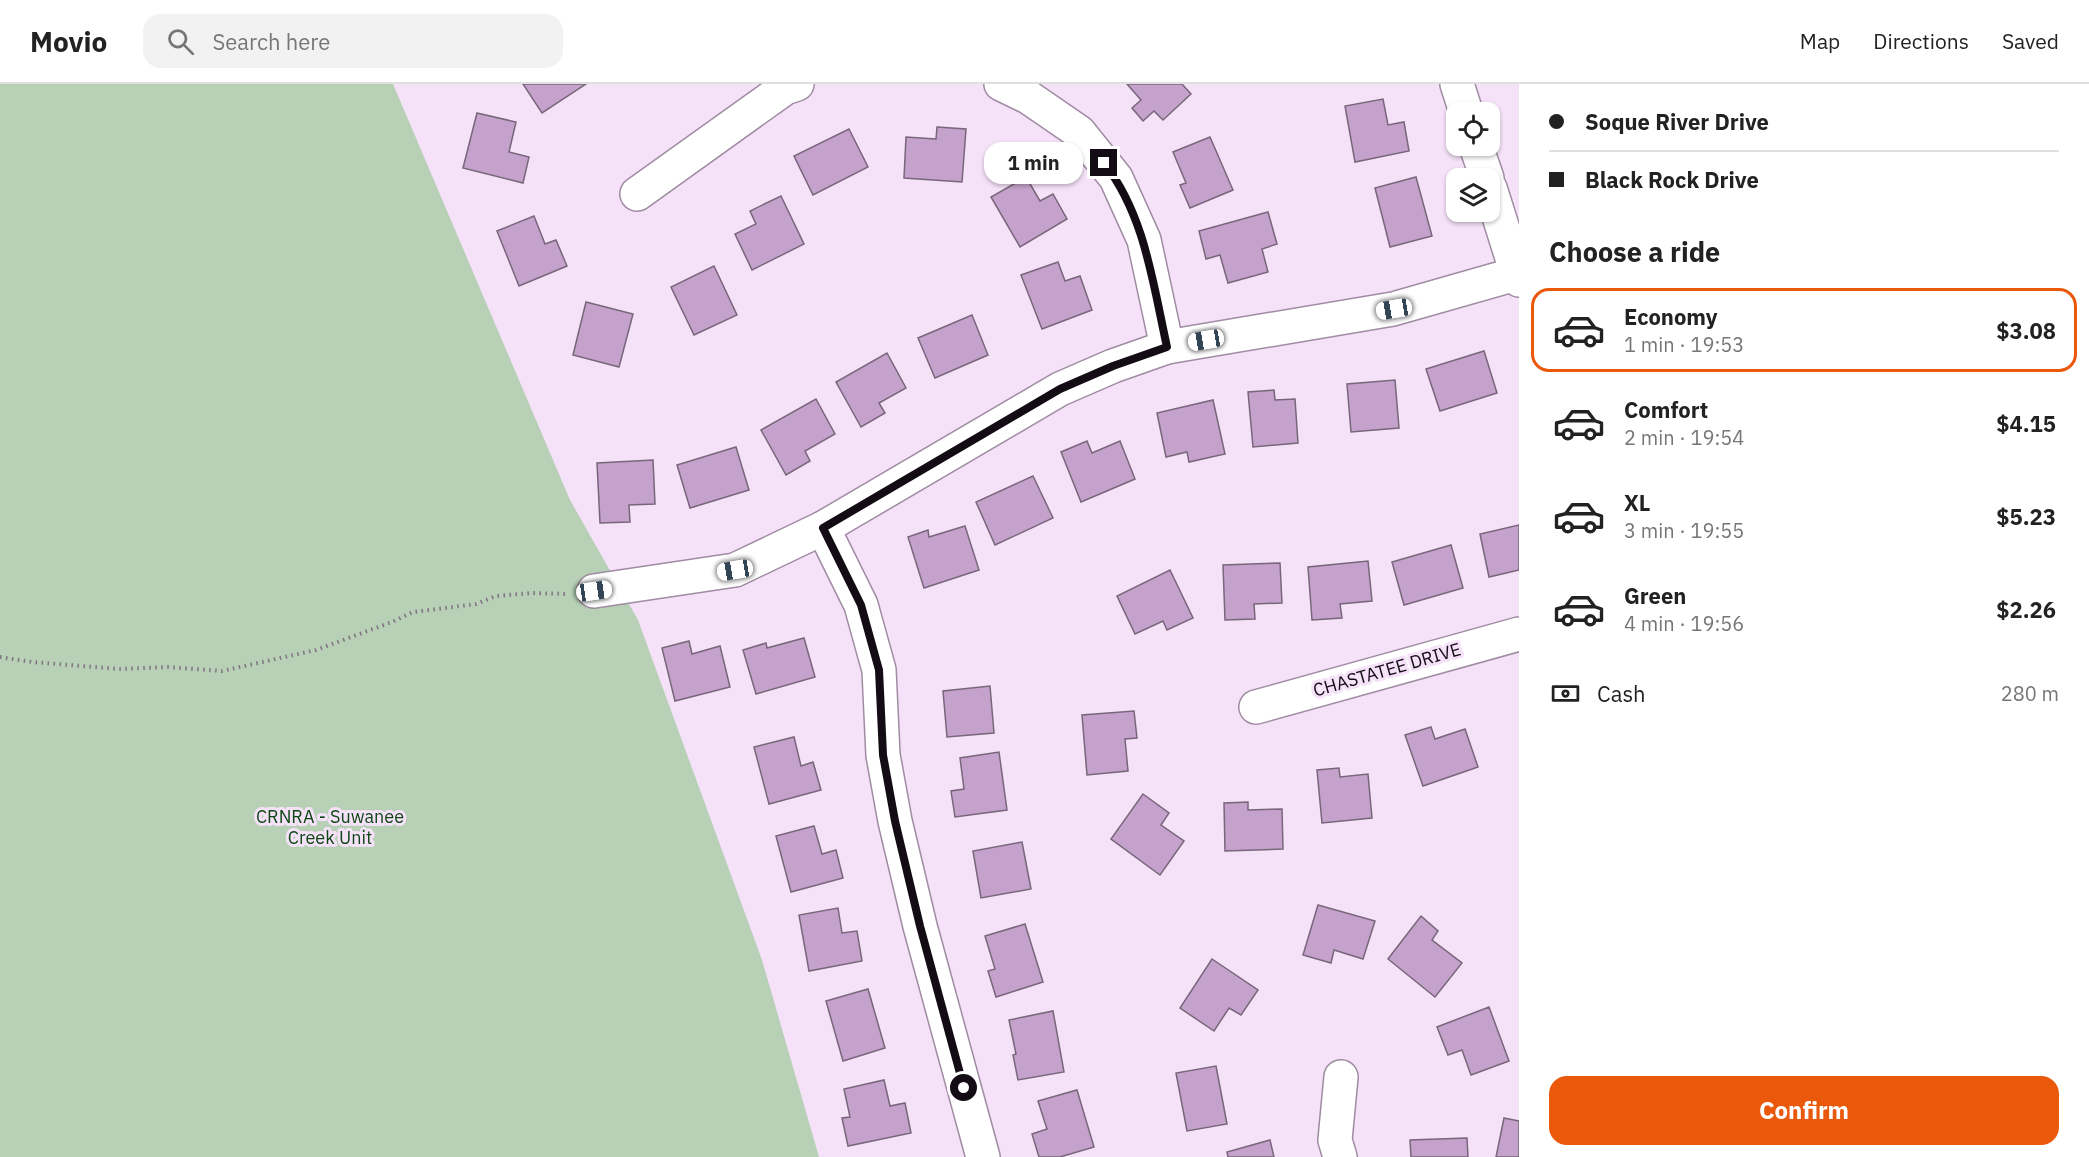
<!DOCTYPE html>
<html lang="en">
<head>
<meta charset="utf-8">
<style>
  body { margin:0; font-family:"IBM Plex Sans",sans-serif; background:#f2f2f2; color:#222; height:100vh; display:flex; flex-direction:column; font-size:22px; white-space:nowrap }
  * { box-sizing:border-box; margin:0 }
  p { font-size:20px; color:#767676 }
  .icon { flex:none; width:33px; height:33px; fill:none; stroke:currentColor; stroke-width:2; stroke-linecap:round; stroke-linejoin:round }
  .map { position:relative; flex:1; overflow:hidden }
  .details { display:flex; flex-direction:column; background:#fff; width:570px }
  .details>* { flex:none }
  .banner { display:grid; align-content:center; height:132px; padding:0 30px; background:#fff }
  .tools { position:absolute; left:1446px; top:18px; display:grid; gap:12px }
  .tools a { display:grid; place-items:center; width:54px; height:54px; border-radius:12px; background:#fff; box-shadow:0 2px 4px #0004; font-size:30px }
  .end { position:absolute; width:27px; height:27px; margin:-14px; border:8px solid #130c14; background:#fff; box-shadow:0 0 0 3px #fff }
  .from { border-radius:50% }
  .bubble { position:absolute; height:42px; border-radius:18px; background:#fff; box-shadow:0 2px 4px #0004; font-size:20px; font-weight:700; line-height:42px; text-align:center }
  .car { position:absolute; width:18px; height:36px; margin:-18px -9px; border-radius:8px; box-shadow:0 0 4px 2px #0007; background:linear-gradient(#fff 24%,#345 0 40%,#fff 0 76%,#345 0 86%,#fff 0) }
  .banner b { display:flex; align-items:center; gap:21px; height:57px; font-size:22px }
  .banner b+b { border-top:2px solid #e0e0e0 }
  .banner i { width:15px; height:15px; background:#222 }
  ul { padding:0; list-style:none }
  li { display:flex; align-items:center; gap:18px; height:84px; margin:0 12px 9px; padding:0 18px; border:3px solid transparent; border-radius:18px }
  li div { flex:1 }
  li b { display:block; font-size:22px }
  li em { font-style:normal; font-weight:700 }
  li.selected { border-color:#ea580c }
  li>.icon { width:54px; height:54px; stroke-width:1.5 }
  h2 { padding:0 30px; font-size:27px; line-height:72px }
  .pay { display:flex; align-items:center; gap:15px; height:66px; padding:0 30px; font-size:22px }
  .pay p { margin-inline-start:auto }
  .cta { display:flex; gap:12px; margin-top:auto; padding:12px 30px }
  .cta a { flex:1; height:69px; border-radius:18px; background:#ea580c; color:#fff; font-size:24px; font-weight:700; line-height:69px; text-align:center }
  header { display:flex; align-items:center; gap:36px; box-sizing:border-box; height:84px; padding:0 30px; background:#fff; border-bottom:2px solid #e0e0e0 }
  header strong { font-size:28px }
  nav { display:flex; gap:33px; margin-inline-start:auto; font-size:21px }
  .search { width:420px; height:54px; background:#f2f2f2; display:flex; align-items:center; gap:15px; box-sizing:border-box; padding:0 21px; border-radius:18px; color:#767676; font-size:22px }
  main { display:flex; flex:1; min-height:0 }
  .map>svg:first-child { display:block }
</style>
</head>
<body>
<header>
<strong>Movio</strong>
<div class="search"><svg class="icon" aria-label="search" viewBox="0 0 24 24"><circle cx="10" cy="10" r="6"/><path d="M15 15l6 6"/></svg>Search here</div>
<nav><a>Map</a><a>Directions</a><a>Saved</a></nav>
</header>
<main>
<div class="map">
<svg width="1519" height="1073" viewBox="0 0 1519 1073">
  <rect width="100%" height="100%" fill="#f5e1f8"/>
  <polygon fill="#b7d0b6" points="0,0 393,0 570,416 638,536 762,876 819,1073 0,1073"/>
  <g fill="#c5a2cb" stroke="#78667b" stroke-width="1.5">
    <polygon points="523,0 586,0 542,29"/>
    <polygon points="1127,0 1182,0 1191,10 1163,36 1154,27 1143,37 1132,24 1141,16"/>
    <polygon points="1383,15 1388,41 1404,38 1409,67 1355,78 1345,22"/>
    <polygon points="477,29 516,38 509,68 529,73 523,99 463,84"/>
    <polygon points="937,43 966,45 962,98 904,94 906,53 936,55"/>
    <polygon points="849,45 868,83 813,111 794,72"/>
    <polygon points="1210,53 1233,106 1190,124 1180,101 1186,99 1173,68"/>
    <polygon points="1026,93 1040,117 1053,110 1067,135 1020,163 991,113"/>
    <polygon points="1416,93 1432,152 1390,163 1375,104"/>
    <polygon points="781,112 804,160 752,186 735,150 756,140 750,127"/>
    <polygon points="1268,128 1277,160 1262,165 1268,188 1228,199 1220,171 1206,175 1199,147"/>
    <polygon points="534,132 545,160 556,156 567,182 519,202 497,147"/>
    <polygon points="1058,178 1065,197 1080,192 1092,226 1042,245 1021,191"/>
    <polygon points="714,182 737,231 694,251 671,203"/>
    <polygon points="586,218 633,230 619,283 573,271"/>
    <polygon points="972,231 988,271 935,294 918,254"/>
    <polygon points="1484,267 1497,309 1440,327 1426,285"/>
    <polygon points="887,269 906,304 879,319 885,329 861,343 836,298"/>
    <polygon points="1395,296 1399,344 1351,348 1347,300"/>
    <polygon points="1274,306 1275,316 1295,315 1298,359 1253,363 1248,308"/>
    <polygon points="816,315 835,350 805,367 810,377 786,391 761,346"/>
    <polygon points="1213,316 1225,370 1189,378 1187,368 1166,373 1157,329"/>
    <polygon points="1087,357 1092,369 1120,357 1135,395 1081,418 1061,368"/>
    <polygon points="736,363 749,406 690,424 677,381"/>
    <polygon points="653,376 655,420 629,421 630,438 600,439 597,379"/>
    <polygon points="1033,392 1053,434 995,461 976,418"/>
    <polygon points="1519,441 1519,486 1489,493 1480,450"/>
    <polygon points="965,442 979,486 924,504 908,453 928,446 929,453"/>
    <polygon points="1451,461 1463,504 1404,521 1392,478"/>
    <polygon points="1368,477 1372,517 1340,520 1342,534 1312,536 1308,483"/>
    <polygon points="1280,479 1282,519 1254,520 1255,535 1225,536 1223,481"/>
    <polygon points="1170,486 1193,534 1167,546 1163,537 1135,550 1117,512"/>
    <polygon points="804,554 815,593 756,610 743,566 766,559 767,564"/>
    <polygon points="689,557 692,570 720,562 730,603 675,617 662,564"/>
    <polygon points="990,602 994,649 947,653 943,607"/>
    <polygon points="1134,627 1137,654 1125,655 1128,687 1087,691 1082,631"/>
    <polygon points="1431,643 1435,655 1465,645 1478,683 1423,702 1405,651"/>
    <polygon points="794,653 801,682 813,678 821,706 769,720 754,663"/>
    <polygon points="999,668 1007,726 955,733 951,707 964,705 960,674"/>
    <polygon points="1339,684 1340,693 1368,690 1372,734 1322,739 1317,686"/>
    <polygon points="1143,710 1169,729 1161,741 1184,757 1160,791 1111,755"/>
    <polygon points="1248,718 1248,726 1282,725 1283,765 1225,767 1224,719"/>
    <polygon points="814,742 822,770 836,766 843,794 791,808 776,752"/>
    <polygon points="1022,758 1031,805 981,814 973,767"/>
    <polygon points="1318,821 1375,837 1363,875 1334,866 1331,879 1303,871"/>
    <polygon points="838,824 842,849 857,847 862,877 809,887 799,831"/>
    <polygon points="1421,832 1438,847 1432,856 1462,879 1435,913 1388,875"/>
    <polygon points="1025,840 1043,898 996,913 988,887 995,885 985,852"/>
    <polygon points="1212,875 1258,906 1241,931 1229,924 1214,947 1180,924"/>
    <polygon points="868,905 885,964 843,977 826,917"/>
    <polygon points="1489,923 1509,977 1471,991 1462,966 1448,971 1437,943"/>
    <polygon points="1053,927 1064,988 1018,996 1013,971 1016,970 1009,936"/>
    <polygon points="1216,982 1227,1040 1187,1047 1176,989"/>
    <polygon points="884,996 890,1022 905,1019 911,1049 848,1062 842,1034 850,1033 844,1005"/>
    <polygon points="1077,1006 1094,1063 1060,1073 1039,1073 1032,1050 1047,1045 1038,1017"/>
    <polygon points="1504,1034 1519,1037 1519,1073 1496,1073"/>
    <polygon points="1467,1054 1468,1073 1411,1073 1410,1056"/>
    <polygon points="1270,1056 1274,1073 1228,1073 1227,1068"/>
  </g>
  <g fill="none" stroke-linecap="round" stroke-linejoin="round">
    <g stroke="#9f8ca2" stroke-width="36">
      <g id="minor">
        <polyline points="1001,0 1028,13 1079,48 1116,94 1144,156 1167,263"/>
        <polyline points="1457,0 1466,28"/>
        <polyline points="1476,62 1487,94"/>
        <polyline points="1490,104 1519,196"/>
        <polyline points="637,110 785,4 797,0"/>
        <polyline points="823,444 861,521 879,586 883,671 895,737 920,842 983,1073"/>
        <polyline points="594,507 735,486 823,444 1060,305 1113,282 1167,263 1393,225 1519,189"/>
        <polyline points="1256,623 1519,550"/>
        <polyline points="1340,1073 1335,1056 1341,993"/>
      </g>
    </g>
    <polyline stroke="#807382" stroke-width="4" stroke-dasharray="1.5 4.5" stroke-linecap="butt" points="0,573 32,578 119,585 168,583 222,587 316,566 392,538 413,528 476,520 496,512 533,509 566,510"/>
    <use href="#minor" stroke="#fff" stroke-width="33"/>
  </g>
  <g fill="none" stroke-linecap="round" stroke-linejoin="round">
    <path stroke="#130c14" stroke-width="8" d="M 964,1004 L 920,842 L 895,737 L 883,671 L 879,586 L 861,521 L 823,444 L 1060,305 L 1113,282 L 1167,263 C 1153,200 1145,131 1104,79"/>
  </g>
  <g text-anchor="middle" stroke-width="6" stroke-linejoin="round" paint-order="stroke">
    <g font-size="18" fill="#130c14" stroke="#f5e1f8">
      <text transform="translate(1387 586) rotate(-16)" y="6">CHASTATEE DRIVE</text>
    </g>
    <g font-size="18" fill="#0d4613" stroke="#f5e1f8">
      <text x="330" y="739">CRNRA - Suwanee<tspan x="330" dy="21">Creek Unit</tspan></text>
    </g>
  </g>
</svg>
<div class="tools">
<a><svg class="icon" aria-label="locate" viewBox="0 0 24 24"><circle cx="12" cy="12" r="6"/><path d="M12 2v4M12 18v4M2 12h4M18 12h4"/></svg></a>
<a><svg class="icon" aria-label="layers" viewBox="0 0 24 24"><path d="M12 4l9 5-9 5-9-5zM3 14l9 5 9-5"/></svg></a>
</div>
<i class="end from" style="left:964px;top:1004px"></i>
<i class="end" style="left:1104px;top:79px"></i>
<div class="bubble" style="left:984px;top:58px;width:99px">1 min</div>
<i class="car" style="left:1394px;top:225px;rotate:261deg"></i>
<i class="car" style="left:1206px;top:256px;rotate:260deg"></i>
<i class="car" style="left:735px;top:486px;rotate:261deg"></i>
<i class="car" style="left:594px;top:507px;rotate:82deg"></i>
</div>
<section class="details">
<div class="banner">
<b><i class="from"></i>Soque River Drive</b>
<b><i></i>Black Rock Drive</b>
</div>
<h2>Choose a ride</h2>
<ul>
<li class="selected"><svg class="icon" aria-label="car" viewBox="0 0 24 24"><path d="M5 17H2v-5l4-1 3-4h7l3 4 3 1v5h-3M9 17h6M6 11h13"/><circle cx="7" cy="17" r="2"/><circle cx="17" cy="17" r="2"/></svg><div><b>Economy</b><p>1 min · 19:53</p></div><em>$3.08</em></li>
<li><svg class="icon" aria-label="car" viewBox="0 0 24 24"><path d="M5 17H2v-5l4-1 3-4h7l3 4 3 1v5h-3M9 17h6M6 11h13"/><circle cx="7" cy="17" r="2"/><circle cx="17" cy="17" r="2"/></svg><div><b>Comfort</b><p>2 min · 19:54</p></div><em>$4.15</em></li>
<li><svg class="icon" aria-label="car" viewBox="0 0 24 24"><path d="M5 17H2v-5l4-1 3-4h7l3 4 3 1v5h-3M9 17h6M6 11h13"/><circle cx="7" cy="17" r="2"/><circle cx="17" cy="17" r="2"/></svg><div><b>XL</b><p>3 min · 19:55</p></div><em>$5.23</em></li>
<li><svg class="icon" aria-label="car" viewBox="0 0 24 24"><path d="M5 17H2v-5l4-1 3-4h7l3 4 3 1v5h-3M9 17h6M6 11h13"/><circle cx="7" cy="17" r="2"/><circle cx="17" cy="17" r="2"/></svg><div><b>Green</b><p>4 min · 19:56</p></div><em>$2.26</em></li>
</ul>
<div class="pay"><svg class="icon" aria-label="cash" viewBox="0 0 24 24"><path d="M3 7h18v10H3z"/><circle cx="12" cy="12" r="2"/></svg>Cash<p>280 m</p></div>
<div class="cta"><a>Confirm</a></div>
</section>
</main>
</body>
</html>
